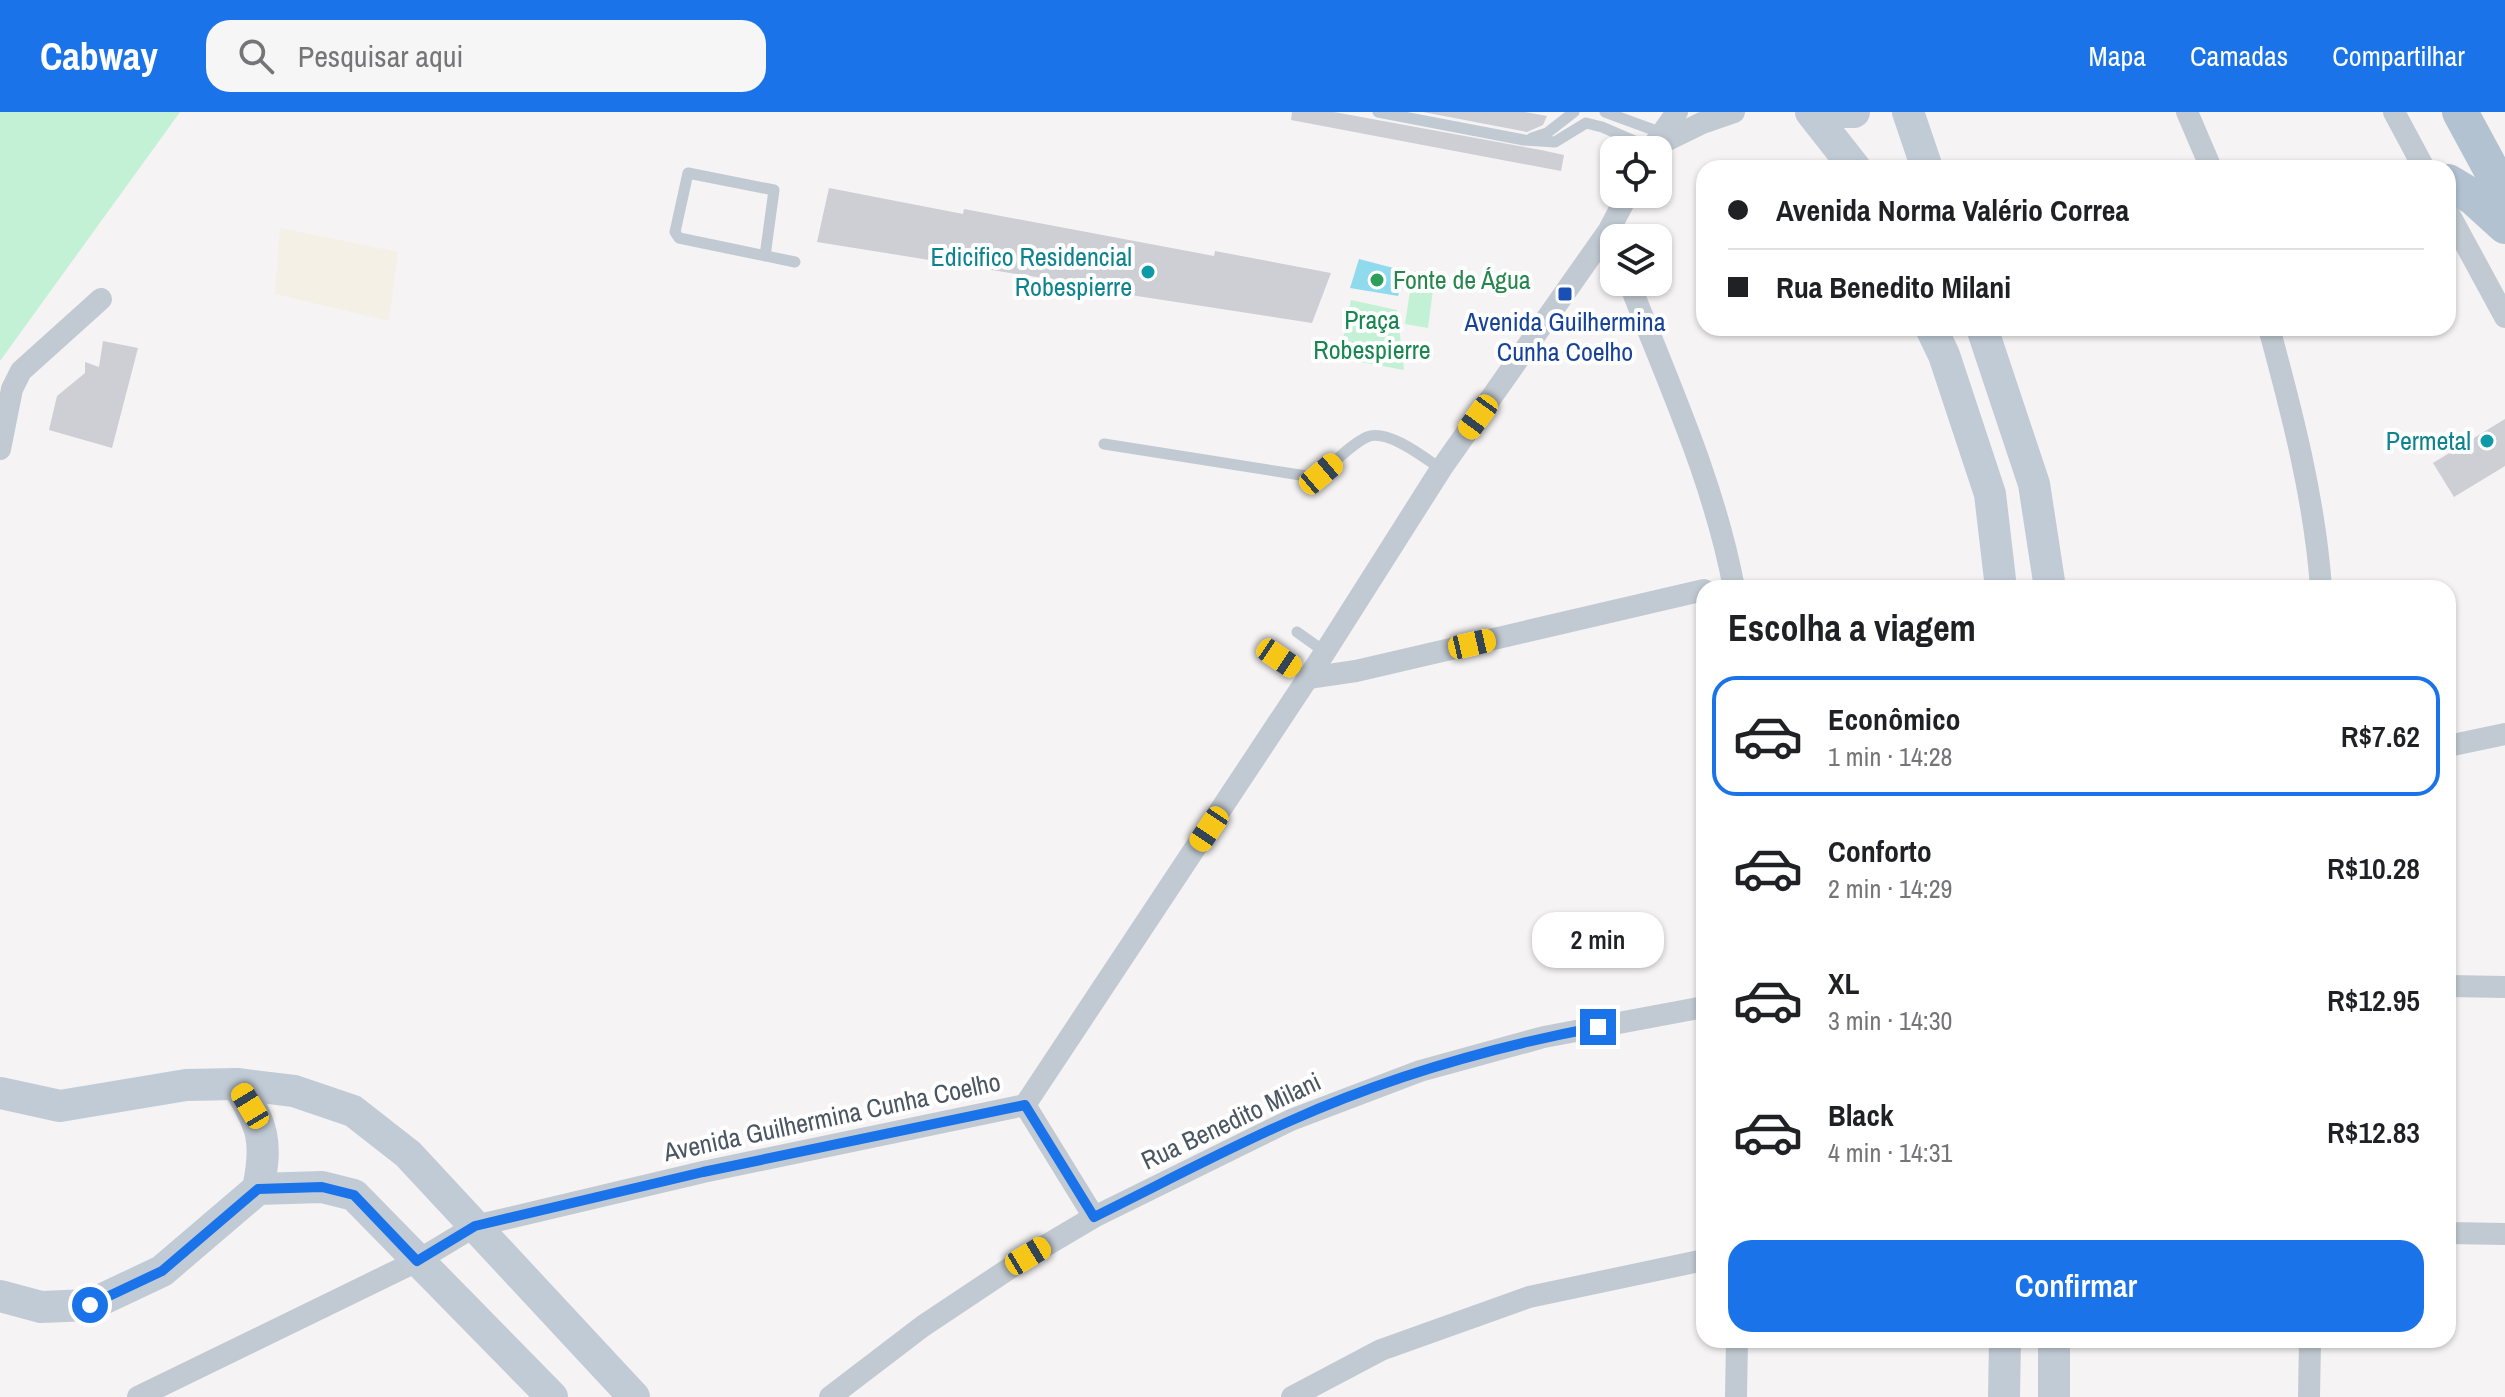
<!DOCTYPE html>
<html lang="pt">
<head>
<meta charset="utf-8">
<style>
  body { margin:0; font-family:"Archivo Narrow",sans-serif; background:#f6f6f6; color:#202124; height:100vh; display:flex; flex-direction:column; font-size:30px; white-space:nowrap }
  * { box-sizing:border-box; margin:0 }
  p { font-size:26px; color:#757577 }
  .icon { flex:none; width:44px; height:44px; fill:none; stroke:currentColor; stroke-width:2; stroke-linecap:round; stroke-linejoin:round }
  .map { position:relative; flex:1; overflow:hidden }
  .details { position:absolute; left:1696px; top:468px; width:760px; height:768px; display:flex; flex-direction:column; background:#fff; border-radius:24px; box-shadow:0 2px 6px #0004 }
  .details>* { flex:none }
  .top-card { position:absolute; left:1696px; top:48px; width:760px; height:176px; border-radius:24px; box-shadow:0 2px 6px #0004; display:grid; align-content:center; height:176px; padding:0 32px; background:#fff }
  .fabs { position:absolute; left:1600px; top:24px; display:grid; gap:16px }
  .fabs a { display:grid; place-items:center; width:72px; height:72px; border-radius:16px; background:#fff; box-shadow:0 2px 6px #0004; font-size:40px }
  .end { position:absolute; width:36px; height:36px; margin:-18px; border:10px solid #1a73e8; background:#fff; box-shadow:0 0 0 4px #fff }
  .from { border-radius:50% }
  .bubble { position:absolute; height:56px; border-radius:24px; background:#fff; box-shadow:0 2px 6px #0004; font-size:26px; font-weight:600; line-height:56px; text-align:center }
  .car { position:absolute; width:24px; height:48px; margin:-24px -12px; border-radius:10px; box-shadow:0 0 6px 2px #0007; background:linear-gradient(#f5c518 24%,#345 0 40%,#f5c518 0 76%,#345 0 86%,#f5c518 0) }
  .top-card b { display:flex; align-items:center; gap:28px; height:76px; font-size:30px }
  .top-card b+b { border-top:2px solid #e0e0e0 }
  .top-card i { width:20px; height:20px; background:#202124 }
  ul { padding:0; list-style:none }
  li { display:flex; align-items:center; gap:24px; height:120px; margin:0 16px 12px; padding:0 16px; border:4px solid transparent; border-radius:24px }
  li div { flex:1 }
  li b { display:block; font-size:30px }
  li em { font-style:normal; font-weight:600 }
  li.active { border-color:#1a73e8 }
  li>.icon { width:72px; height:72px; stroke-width:1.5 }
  h2 { padding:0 32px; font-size:36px; line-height:96px }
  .cta { display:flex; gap:16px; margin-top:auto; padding:16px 32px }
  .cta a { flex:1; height:92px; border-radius:24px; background:#1a73e8; color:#fff; font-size:32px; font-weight:600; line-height:92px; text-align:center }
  header { display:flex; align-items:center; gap:48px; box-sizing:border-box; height:112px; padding:0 40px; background:#1a73e8; color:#fff }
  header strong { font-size:38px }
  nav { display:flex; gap:44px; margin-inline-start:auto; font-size:28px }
  .search { width:560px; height:72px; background:#f6f6f6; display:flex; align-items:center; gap:20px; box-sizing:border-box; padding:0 28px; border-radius:24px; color:#757577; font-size:30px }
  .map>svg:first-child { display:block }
</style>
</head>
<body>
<header>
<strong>Cabway</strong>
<div class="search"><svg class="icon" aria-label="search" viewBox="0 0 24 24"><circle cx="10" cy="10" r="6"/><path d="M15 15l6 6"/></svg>Pesquisar aqui</div>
<nav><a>Mapa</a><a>Camadas</a><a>Compartilhar</a></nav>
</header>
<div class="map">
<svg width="2505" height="1285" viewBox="0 0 2505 1285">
  <rect width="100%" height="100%" fill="#f5f3f3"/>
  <g fill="#c3f1d5">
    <polygon points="0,0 180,0 0,249"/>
    <polygon points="1413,159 1435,162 1428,216 1405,212"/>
    <polygon points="1351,188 1397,198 1404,258 1339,246"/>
  </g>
  <polygon fill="#f5f0e5" points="280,116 398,140 389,209 275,182"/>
  <polygon fill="#90daee" points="1359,147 1405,159 1398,184 1350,176"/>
  <g fill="#cdcfd5">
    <polygon points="1292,0 1334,0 1541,38 1564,43 1561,59 1291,8"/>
    <polygon points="1423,0 1525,0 1547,4 1543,13 1527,20"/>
    <polygon points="829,76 963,102 964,97 1214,144 1215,139 1331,161 1312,211 1085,176 1086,173 817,130"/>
    <polygon points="103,229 138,236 112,336 49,318 57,284 85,261 85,250 99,255"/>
    <polygon points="2505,307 2505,354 2454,385 2433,351"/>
  </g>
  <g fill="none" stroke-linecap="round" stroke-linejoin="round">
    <g stroke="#c1cad2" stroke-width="11">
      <polyline points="1378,0 1524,28 1555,30 1586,11 1602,15 1651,36"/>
      <polyline points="1605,0 1662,21"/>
      <polyline points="1532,26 1547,21 1574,0"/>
      <path d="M 765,144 L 774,78 L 688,61 L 675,120 L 679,126 C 718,134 756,142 795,150"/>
      <path d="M 1104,332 L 1313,365 L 1321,362 C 1335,350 1350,333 1367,325 C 1387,316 1425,346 1441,357"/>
      <polyline points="1297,520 1325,540"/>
      <polyline points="1279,546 1308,566"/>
    </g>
    <g stroke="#c1cad2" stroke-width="22">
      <polyline points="2187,0 2211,56"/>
      <polyline points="2394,0 2424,56"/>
      <polyline points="1653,34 1677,0"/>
      <polyline points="1651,36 1702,11 1734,0"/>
      <polyline points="2448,100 2505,205"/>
      <path d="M 1629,170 C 1668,271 1714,369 1734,476"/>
      <path d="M 2269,216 C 2292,300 2315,389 2321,476"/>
      <polyline points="0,337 12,277 21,259 101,187"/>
      <polyline points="1308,566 1356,559 1704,478"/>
      <polyline points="2448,634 2505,622"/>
      <polyline points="2448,874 2505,875"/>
      <polyline points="1025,993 1094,1105"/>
      <polyline points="2448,1121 2505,1122"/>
      <polyline points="138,1285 417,1149 475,1114 703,1060 1025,993 1325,540 1441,357 1609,118 1628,82"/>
      <polyline points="830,1285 923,1214 1028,1144 1094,1105 1291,1008 1420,959 1544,925 1704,895"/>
      <polyline points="1292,1285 1381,1238 1529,1185 1704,1148"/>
      <polyline points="1736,1285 1737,1228"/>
      <polyline points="2309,1285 2310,1228"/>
    </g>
    <g stroke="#c1cbd6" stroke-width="32">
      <polyline points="1811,0 1855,56"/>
      <polyline points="1820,0 1854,0"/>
      <polyline points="1908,0 1927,56"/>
      <polyline points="1931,216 1944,243 1990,382 2001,476"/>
      <polyline points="1982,216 2034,372 2050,476"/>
      <path d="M 237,972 C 263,1014 268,1029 258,1077"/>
      <polyline points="0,981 60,994 186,973 237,972 294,979 353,999 408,1042 634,1285"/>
      <polyline points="0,1184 41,1195 90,1193 162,1159 258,1077 322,1075 354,1083 552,1285"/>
      <polyline points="2054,1228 2054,1285"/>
      <polyline points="2004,1285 2005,1228"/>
    </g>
    <g stroke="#b3c2d1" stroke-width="36">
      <polyline points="2460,0 2505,83"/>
      <polyline points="2448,70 2473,85 2505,114"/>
    </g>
  </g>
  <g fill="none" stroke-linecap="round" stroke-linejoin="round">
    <path stroke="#1a73e8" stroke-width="10" d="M 90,1193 L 162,1159 L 258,1077 L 322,1075 L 354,1083 L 417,1149 L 475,1114 L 703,1060 L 1025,993 L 1094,1105 C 1159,1073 1224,1038 1290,1009 C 1388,965 1492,935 1598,915"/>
  </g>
  <g fill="#0f9aa8" stroke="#fff" stroke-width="3">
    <circle cx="1148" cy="160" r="8"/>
    <circle cx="2487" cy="329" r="8"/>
  </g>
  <circle fill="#2e9e5b" stroke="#fff" stroke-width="3" cx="1377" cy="168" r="8"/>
  <rect fill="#1a4fb4" stroke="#fff" stroke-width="3" x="1557" y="174" width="16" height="16" rx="4"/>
  <g text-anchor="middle" stroke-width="8" stroke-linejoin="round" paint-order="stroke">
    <g font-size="26" fill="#0d838f" stroke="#fff" text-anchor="end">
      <text x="1132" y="154">Edicifico Residencial<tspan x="1132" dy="30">Robespierre</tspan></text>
      <text x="2471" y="338">Permetal</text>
    </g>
    <g font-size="26" fill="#27864d" stroke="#fff" text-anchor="start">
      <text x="1393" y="177">Fonte de Água</text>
    </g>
    <g font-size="26" fill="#17864f" stroke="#fff">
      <text x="1372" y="217">Praça<tspan x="1372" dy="30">Robespierre</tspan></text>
    </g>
    <g font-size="26" fill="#164399" stroke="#fff">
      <text x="1565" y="219">Avenida Guilhermina<tspan x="1565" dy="30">Cunha Coelho</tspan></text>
    </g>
    <g font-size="26" fill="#4a5661" stroke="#fff">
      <text transform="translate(832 1005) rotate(-12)" y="9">Avenida Guilhermina Cunha Coelho</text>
      <text transform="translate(1231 1009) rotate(-25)" y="9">Rua Benedito Milani</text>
    </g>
  </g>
</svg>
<div class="fabs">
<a><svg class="icon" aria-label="locate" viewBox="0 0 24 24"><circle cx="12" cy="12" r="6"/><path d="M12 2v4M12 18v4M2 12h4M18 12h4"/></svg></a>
<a><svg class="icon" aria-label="layers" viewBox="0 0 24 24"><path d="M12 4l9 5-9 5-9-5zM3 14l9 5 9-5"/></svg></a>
</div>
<i class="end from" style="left:90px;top:1193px"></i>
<i class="end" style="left:1598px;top:915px"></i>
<div class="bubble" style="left:1532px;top:800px;width:132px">2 min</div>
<i class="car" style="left:1478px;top:305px;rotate:216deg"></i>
<i class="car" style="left:1321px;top:362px;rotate:50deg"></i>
<i class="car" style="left:1472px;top:532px;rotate:77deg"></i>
<i class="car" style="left:1279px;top:546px;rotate:124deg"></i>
<i class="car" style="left:1209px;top:717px;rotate:214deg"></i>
<i class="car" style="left:250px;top:994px;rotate:329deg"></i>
<i class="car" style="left:1028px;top:1144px;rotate:59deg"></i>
<div class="top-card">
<b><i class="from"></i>Avenida Norma Valério Correa</b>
<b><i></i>Rua Benedito Milani</b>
</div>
<section class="details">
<h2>Escolha a viagem</h2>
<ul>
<li class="active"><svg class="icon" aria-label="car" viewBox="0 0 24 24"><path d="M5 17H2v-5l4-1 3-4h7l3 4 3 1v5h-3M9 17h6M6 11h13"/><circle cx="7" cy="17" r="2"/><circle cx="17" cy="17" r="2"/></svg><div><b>Econômico</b><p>1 min · 14:28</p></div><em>R$7.62</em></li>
<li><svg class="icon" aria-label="car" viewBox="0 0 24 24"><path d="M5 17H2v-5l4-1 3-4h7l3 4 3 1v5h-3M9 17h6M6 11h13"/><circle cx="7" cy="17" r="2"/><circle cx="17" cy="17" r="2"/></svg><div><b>Conforto</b><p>2 min · 14:29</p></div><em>R$10.28</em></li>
<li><svg class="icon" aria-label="car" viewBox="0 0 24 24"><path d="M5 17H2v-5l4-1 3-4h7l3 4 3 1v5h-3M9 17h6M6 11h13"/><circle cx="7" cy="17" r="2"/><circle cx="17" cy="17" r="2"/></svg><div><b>XL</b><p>3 min · 14:30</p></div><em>R$12.95</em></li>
<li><svg class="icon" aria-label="car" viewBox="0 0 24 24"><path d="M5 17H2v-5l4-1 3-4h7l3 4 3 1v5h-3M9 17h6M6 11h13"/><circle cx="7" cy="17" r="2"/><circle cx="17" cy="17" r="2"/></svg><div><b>Black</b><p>4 min · 14:31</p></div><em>R$12.83</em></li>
</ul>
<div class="cta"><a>Confirmar</a></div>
</section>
</div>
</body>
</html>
